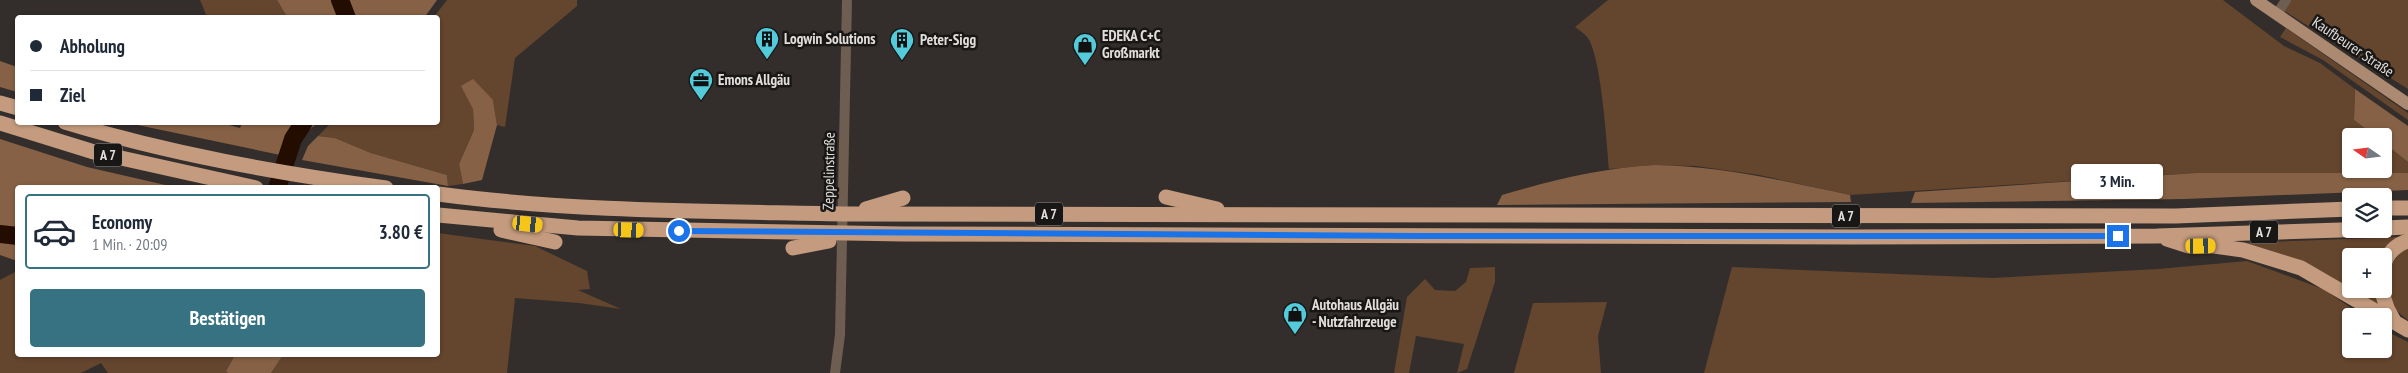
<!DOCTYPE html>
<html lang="de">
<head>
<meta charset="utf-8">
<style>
  body { margin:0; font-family:"PT Sans Narrow",sans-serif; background:#f2f2f3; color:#1f2937; height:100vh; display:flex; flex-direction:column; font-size:19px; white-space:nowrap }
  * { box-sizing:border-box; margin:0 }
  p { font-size:16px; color:#747a83 }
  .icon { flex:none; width:28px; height:28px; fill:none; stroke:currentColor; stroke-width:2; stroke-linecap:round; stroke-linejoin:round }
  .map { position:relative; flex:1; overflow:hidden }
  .sheet { position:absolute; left:15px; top:185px; width:425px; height:172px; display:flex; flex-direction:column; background:#fff; border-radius:5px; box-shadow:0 1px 4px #0004 }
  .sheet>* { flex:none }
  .guide { position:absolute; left:15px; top:15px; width:425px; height:110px; border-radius:5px; box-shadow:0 1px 4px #0004; display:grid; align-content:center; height:110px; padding:0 15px; background:#fff }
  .needle { width:32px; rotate:284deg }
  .buttons { position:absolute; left:2342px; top:128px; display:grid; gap:10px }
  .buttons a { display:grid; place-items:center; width:50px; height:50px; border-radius:5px; background:#fff; box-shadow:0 1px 4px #0004; font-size:25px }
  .end { position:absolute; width:22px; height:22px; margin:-11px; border:6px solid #1a73e8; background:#fff; box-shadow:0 0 0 2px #fff }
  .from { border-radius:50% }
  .bubble { position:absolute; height:35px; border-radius:5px; background:#fff; box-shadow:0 1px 4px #0004; font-size:16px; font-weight:800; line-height:35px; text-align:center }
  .car { position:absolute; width:15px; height:30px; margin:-15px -8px; border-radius:6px; box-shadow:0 0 4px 1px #0007; background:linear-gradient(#f5c518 24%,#345 0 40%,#f5c518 0 76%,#345 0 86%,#f5c518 0) }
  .guide b { display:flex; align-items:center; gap:18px; height:48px; font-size:19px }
  .guide b+b { border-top:1px solid #e0e1e3 }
  .guide i { width:12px; height:12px; background:#1f2937 }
  ul { padding:9px 0 0; list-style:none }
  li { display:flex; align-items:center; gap:15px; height:75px; margin:0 10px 8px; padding:0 5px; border:2px solid #e0e1e3; border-radius:5px }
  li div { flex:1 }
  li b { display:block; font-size:19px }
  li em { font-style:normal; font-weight:800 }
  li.current { border-color:#367281 }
  li>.icon { width:45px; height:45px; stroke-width:1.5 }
  .primary-button { display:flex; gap:10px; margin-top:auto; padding:10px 15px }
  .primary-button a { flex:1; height:58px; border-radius:5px; background:#367281; color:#fff; font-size:20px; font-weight:800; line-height:58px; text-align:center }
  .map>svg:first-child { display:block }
</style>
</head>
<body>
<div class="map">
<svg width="2408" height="373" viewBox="0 0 2408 373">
  <rect width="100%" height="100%" fill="#332e2b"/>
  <g fill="#64452e">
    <polygon points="200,0 277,0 287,17 207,17"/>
    <polygon points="447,0 577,0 577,6 515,58 505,127 497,125 493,100 473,109 474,130 459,164 463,184 448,186 447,175 371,153 335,138 318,136 331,123 438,122 438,18 434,17"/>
    <path d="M 1608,0 L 2223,0 L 2284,46 L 2320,63 L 2355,89 L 2354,120 L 2375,136 L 2351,136 L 2351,169 L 2384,169 L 2384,143 L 2408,162 L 2408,173 L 2196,173 L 1850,195 L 1759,175 L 1696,166 L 1655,165 L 1609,169 C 1607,145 1601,53 1587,37 C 1584,33 1579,30 1575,27 Z"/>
    <polygon points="2289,0 2408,0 2408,89 2283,10"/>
    <polygon points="2286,28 2408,113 2408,120 2323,60 2280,37"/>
    <polygon points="438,233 535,246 587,271 590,289 578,290 621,309 579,303 515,298 507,373 271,373 283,355 438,355"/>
    <polygon points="2398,237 2381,256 2351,256 2351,289 2303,262 2241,243"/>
    <path d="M 2408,246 L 2408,320 C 2378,300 2381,267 2408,246 Z"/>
    <polygon points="2247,261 2323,289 2363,316 2351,316 2351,349 2384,349 2384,330 2408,342 2408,373 1704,373 1732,267 1993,278 2158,269"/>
    <polygon points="1495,267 1495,282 1467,369 1457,373 1464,344 1416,336 1409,373 1394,373 1407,297 1425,279 1435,290 1455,291 1466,282 1470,268"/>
    <polygon points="15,272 18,272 18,355 235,355 226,371 228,373 108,373 101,363 81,373 0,373 0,280"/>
    <polygon points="2351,289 2374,289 2379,305"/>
    <polygon points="1607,302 1598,336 1601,373 1514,373 1533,303"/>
  </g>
  <g fill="#866145">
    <polygon points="277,0 437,0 424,18 287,17"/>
    <polygon points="0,61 17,67 17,92 0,87"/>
    <polygon points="473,79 493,100 497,125 482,180 463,184 459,164 474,130 473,109 461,86"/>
    <polygon points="2355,89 2408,126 2408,162 2384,143 2384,136 2375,136 2354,120"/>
    <polygon points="218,122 240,128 242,123 317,123 295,143 290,157 128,123"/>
    <polygon points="318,136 335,138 371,153 447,175 448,186 302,160 308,146"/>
    <polygon points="0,139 87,167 174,187 18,188 17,261 0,255"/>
    <path d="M 1655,165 C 1722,166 1785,181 1850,195 L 1851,202 L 1497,205 L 1502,195 C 1553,180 1602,168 1655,165 Z"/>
    <polygon points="2196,173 2408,173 2408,190 2185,199 1911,203 1915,192"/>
    <polygon points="235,355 283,355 271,373 228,373 226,371"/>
  </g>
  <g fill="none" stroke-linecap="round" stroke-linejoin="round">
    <g stroke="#230c00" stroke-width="18">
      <polyline points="340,0 347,18"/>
      <polyline points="277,188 293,139 304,122"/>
      <polyline points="0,234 18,236"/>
    </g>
    <g stroke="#6e5d51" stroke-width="10">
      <polyline points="2277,14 2286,0"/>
      <polyline points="835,373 840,335 847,0"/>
    </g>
    <polyline stroke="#ac8a72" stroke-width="12" points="2256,0 2408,104"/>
    <g stroke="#c49b7e" stroke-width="15">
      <polyline points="0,103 18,108"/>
      <path d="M 65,122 C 170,154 278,173 386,188"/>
      <polyline points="0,123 94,152 256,188"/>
      <path d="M 438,194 C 574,212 713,211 850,214 L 2176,216 L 2351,209"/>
      <polyline points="1166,197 1217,209"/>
      <polyline points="2384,208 2408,208"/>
      <polyline points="866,209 903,198"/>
      <polyline points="438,215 578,228 903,234 1853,237 2157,236 2372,229"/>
      <polyline points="2384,228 2408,227"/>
      <polyline points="501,230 555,242"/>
      <polyline points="2167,239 2189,246 2214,246 2243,250 2301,268 2408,330"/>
      <polyline points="793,248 829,241"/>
      <path d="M 2384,265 C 2387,253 2397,244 2408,241"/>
      <polyline points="2381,289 2387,308 2394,321"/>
    </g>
  </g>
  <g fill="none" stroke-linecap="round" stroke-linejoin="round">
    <polyline stroke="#1a73e8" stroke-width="6" points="679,231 1416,236 2118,236"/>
  </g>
  <defs>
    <g id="building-pin" transform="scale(1.25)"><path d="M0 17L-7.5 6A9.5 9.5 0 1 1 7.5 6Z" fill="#53cbdb" stroke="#191715"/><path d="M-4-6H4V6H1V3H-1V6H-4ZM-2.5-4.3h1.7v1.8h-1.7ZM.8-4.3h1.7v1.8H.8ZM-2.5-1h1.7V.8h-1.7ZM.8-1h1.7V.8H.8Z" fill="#111"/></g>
    <g id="shop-pin" transform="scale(1.25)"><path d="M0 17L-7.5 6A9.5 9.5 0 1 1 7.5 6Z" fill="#53cbdb" stroke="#191715"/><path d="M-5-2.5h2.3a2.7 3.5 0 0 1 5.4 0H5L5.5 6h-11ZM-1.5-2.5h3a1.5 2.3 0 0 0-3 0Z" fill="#111"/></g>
    <g id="office-pin" transform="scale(1.25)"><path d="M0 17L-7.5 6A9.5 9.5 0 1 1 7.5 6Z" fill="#53cbdb" stroke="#191715"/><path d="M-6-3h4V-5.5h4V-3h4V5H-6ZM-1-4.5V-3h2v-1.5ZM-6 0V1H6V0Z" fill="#111"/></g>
  </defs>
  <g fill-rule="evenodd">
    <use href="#building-pin" x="767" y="39"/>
    <use href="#building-pin" x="902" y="40"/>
    <use href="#shop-pin" x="1085" y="45"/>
    <use href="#office-pin" x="701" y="80"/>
    <use href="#shop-pin" x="1295" y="314"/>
  </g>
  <g text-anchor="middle" stroke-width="5" stroke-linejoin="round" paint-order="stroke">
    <g fill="#191715" stroke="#a5a2a0" stroke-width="1">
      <rect x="94" y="143.5" width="28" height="23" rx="4"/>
      <rect x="1035" y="202.5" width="28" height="23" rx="4"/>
      <rect x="1832" y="204.5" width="28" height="23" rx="4"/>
      <rect x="2250" y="220.5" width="28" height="23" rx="4"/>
    </g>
    <g font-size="14" font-weight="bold" fill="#e1dedc">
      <text x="108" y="160">A 7</text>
      <text x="1049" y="219">A 7</text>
      <text x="1846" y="221">A 7</text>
      <text x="2264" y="237">A 7</text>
    </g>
    <g font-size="15" font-weight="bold" fill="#e1dedc" stroke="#191715" text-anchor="start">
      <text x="1102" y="41">EDEKA C+C<tspan x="1102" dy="17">Großmarkt</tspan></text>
      <text x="784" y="44">Logwin Solutions</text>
      <text x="920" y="45">Peter-Sigg</text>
      <text x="718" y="85">Emons Allgäu</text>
      <text x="1312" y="310">Autohaus Allgäu<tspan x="1312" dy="17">- Nutzfahrzeuge</tspan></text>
    </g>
    <g font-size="15" fill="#e1dedc" stroke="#191715">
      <text transform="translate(2353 47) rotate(34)" y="5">Kaufbeurer Straße</text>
      <text transform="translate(829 171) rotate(-89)" y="5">Zeppelinstraße</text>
    </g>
  </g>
</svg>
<div class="buttons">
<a><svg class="needle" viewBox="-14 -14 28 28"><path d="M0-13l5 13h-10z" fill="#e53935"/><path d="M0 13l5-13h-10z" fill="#747a83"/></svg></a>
<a><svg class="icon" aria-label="layers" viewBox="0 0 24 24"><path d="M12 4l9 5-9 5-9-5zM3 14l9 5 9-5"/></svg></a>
<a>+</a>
<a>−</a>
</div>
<i class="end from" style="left:679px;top:231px"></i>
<i class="end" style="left:2118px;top:236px"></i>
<div class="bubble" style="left:2071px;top:164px;width:92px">3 Min.</div>
<i class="car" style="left:528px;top:224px;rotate:96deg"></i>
<i class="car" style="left:629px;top:230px;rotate:92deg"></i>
<i class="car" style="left:2201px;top:246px;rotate:89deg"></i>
<div class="guide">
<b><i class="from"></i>Abholung</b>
<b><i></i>Ziel</b>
</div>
<section class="sheet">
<ul>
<li class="current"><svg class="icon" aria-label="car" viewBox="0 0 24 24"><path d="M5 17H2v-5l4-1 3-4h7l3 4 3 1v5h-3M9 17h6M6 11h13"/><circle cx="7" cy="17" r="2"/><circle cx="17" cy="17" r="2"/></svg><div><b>Economy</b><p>1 Min. · 20:09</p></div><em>3.80 €</em></li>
</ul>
<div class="primary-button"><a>Bestätigen</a></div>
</section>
</div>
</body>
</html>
